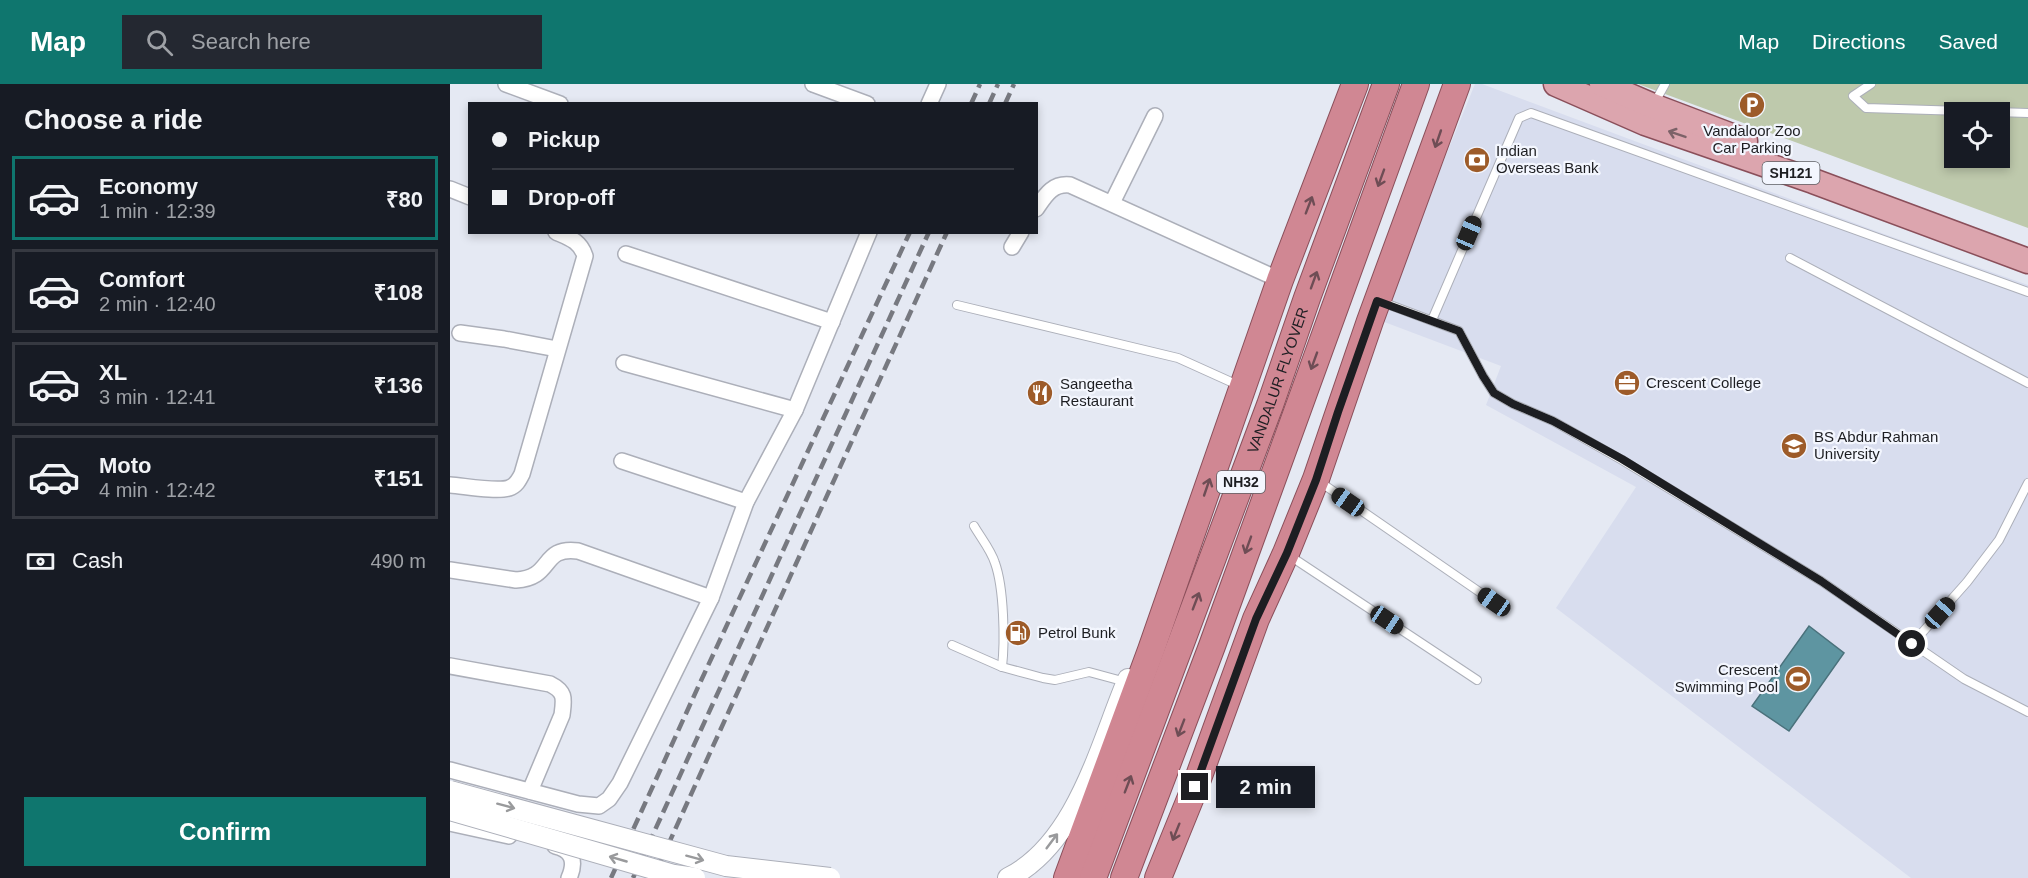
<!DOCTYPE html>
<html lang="en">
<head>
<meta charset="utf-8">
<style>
  body { margin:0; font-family:Helvetica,sans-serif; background:#242831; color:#f1f3f6; height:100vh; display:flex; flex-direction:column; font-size:22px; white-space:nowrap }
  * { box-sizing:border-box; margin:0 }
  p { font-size:20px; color:#9ea1a6 }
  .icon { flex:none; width:33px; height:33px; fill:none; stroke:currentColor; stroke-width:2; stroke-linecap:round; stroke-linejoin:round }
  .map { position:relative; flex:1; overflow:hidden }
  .details { display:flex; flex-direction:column; background:#171b24; width:450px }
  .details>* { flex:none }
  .banner { position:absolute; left:18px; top:18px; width:570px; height:132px; border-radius:0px; box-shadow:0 3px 9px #0003; display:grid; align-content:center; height:132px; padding:0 24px; background:#171b24 }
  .tools { position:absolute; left:1494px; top:18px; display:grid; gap:12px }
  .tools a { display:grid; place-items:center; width:66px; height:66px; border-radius:0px; background:#171b24; box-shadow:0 3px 9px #0003; font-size:30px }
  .end { position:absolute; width:27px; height:27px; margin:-14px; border:8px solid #1d1e22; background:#fff; box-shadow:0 0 0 3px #fff }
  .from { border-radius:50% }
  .bubble { position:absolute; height:42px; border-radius:0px; background:#171b24; box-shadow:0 3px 9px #0003; font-size:20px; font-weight:700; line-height:42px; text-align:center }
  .car { position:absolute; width:18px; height:36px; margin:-18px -9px; border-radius:8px; box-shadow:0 0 4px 2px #0007; background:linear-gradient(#222 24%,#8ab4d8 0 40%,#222 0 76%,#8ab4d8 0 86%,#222 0) }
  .banner b { display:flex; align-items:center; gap:21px; height:57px; font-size:22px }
  .banner b+b { border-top:2px solid #363941 }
  .banner i { width:15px; height:15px; background:#f1f3f6 }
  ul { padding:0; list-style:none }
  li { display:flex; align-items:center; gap:18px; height:84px; margin:0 12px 9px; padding:0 12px; border:3px solid #363941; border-radius:0px }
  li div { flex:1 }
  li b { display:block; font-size:22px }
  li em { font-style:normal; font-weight:700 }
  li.current { border-color:#0f766e }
  li>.icon { width:54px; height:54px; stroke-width:1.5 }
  h2 { padding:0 24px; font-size:27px; line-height:72px }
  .pay { display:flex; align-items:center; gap:15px; height:66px; padding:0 24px; font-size:22px }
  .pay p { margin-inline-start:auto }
  .cta { display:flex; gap:12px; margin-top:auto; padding:12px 24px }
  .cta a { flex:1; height:69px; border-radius:0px; background:#0f766e; color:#fff; font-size:24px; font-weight:700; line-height:69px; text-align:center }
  header { display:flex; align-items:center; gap:36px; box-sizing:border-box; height:84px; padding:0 30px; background:#0f766e; color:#fff }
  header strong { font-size:28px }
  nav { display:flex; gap:33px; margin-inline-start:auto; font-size:21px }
  .search { width:420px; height:54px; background:#242831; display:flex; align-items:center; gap:15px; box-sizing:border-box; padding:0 21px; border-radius:0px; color:#9ea1a6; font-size:22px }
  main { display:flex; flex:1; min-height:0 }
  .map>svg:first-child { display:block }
</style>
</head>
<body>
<header>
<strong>Map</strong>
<div class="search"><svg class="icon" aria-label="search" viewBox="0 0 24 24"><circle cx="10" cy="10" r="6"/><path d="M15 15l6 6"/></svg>Search here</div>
<nav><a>Map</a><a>Directions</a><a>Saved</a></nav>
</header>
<main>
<section class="details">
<h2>Choose a ride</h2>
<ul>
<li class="current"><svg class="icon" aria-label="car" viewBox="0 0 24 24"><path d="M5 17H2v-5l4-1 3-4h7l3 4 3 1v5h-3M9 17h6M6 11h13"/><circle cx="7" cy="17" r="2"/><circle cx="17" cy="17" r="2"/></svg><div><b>Economy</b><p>1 min · 12:39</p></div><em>₹80</em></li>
<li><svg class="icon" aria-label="car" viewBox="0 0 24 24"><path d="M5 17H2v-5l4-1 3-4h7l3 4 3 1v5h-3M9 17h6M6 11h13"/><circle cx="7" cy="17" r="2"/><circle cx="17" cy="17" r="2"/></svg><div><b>Comfort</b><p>2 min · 12:40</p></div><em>₹108</em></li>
<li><svg class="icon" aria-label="car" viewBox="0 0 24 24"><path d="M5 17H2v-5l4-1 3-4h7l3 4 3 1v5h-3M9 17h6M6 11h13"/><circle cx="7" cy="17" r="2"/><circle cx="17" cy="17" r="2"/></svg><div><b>XL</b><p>3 min · 12:41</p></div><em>₹136</em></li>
<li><svg class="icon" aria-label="car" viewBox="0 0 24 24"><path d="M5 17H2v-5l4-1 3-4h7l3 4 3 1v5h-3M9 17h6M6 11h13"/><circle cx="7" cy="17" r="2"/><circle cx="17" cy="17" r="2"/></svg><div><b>Moto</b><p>4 min · 12:42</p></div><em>₹151</em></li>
</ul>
<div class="pay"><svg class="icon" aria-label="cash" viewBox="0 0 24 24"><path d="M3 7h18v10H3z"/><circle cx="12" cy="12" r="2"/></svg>Cash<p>490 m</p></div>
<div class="cta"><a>Confirm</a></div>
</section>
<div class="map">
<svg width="1578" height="794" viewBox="0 0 1578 794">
  <rect width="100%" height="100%" fill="#e5e9f3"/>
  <polygon fill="#d8ddee" points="1025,0 1032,0 1434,150 1578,201 1578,794 1461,794 1106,524 1186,403 1036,321 1051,282 929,236"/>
  <path fill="#bec9ac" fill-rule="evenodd" d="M 1188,0 L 1578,0 L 1578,144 ZM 1504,28 L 1550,28 L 1550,74 L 1504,74 Z"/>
  <polygon fill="#5e95a1" stroke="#4a717b" stroke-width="1.5" points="1359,542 1394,569 1339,647 1302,622"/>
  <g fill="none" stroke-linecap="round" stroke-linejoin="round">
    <g stroke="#acafb9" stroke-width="10">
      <g id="service">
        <polyline points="1421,0 1403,12 1416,24 1578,29"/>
        <polyline points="1205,18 1215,0"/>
        <polyline points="1340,174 1578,299"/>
        <polyline points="932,218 1009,247 1033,292 1044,309 1063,320 1103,337 1172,376 1371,497 1514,595 1578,628"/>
        <polyline points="507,221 728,274 790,302"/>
        <polyline points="982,236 1069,34 1081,29 1578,208"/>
        <polyline points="870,398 1044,518"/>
        <path d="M 524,442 C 531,454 541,466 545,479 C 554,504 555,557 552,583"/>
        <polyline points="840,472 1027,596"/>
        <polyline points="1462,560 1517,498 1549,456 1578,399"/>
        <polyline points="502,561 552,583 593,594 605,596 639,588 676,598"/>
      </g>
    </g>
    <g stroke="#acafb9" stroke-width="18">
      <g id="minor">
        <polyline points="56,0 110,20"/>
        <polyline points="363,0 417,20"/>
        <polyline points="479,20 488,0"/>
        <polyline points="0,105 20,113"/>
        <polyline points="662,119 705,32"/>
        <path d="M 586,125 C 595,112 602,99 620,101 L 830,196"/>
        <polyline points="562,163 571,148"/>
        <polyline points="176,170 382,238"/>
        <polyline points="10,249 54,255 107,265"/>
        <polyline points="174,279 345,326"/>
        <polyline points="172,377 296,418"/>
        <path d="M 0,401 C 14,402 47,408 59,404 C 66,402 69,396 72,390 L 135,172 C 130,157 120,154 106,148"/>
        <path d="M 0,486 L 66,496 C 104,494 90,462 128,467 L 261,514"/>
        <path d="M 0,582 L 100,600 C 116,608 114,615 112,631 L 80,707"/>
        <polyline points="0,686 128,720 149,722 159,715 170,699 261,514 296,418 345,326 419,148"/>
        <polyline points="0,739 59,752"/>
        <path d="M 105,762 C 123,766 126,778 119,794"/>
      </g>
    </g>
    <g stroke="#acafb9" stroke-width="22">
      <path id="tertiary" d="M 558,794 C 627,760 650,661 678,595"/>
    </g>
    <g stroke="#8a4f5a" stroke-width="27">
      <g id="primary">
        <polyline points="1106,0 1195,39 1363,97 1578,177"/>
        <polyline points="1152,0 1203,22 1295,57"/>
      </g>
    </g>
    <g stroke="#8a4f5a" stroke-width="28">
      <g id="trunk">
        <polyline points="617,794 701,566 830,196 905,0"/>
        <path id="s1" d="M 643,794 L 820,321 L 857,214 L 936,0"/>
        <polyline points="674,794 762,562 966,0"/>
        <polyline points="708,794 745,703 806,535 836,469 866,395 920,237 1007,0"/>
      </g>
    </g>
    <use href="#service" stroke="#fff" stroke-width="8"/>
    <use href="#minor" stroke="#fff" stroke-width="15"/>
    <use href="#tertiary" stroke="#fff" stroke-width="20"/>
    <use href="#primary" stroke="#dca5ae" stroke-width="24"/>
    <use href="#trunk" stroke="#d08793" stroke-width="26"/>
    <g stroke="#777980" stroke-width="4.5" stroke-dasharray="12 6" stroke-linecap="butt">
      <polyline points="521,20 530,0"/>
      <polyline points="539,20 548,0"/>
      <polyline points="555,20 564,0"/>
      <polyline points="161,794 249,601 460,148"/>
      <polyline points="183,794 479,148"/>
      <polyline points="203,794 497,148"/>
    </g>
    <g stroke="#acafb9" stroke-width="22" stroke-linecap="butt">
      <g id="tertiary-bridge">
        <polyline points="0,707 276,782 380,794"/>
        <polyline points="0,726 224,791 245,794"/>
      </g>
    </g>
    <use href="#tertiary-bridge" stroke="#fff" stroke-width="20"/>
  </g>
  <defs><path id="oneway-shaft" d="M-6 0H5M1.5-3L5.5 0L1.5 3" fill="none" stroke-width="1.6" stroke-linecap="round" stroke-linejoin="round" transform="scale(1.5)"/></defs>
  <use stroke="#7c6268" href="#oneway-shaft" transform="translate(1227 50) rotate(-161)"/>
  <g stroke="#6e4d55">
    <use href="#oneway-shaft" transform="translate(988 55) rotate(109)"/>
    <use href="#oneway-shaft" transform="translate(931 94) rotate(110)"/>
    <use href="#oneway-shaft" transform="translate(859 121) rotate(-69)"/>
    <use href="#oneway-shaft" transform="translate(864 196) rotate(-70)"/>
    <use href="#oneway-shaft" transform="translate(864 277) rotate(110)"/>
    <use href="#oneway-shaft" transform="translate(757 403) rotate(-71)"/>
    <use href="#oneway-shaft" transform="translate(798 461) rotate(110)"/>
    <use href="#oneway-shaft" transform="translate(746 517) rotate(-69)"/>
    <use href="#oneway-shaft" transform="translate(731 644) rotate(111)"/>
    <use href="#oneway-shaft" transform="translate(678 700) rotate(-69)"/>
    <use href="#oneway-shaft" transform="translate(726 748) rotate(112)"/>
  </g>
  <g stroke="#999a9c">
    <use href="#oneway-shaft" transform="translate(56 722) rotate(15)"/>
    <use href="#oneway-shaft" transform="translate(602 757) rotate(-53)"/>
    <use href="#oneway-shaft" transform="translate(245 774) rotate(15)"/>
    <use href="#oneway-shaft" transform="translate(168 775) rotate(-164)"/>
  </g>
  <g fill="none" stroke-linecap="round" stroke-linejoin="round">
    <polyline stroke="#1d1e22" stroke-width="8" points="745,703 806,535 837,469 866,396 888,328 927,217 1009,247 1033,292 1044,309 1063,320 1103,337 1172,375 1371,497 1462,560"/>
  </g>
  <defs>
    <g id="parking-disc" transform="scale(1.35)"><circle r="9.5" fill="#9d5b29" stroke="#f3f6fe"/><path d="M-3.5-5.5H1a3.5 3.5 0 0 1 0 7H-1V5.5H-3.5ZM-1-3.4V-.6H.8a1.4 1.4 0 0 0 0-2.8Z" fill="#fff"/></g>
    <g id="bank-disc" transform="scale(1.35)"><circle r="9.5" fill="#9d5b29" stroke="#f3f6fe"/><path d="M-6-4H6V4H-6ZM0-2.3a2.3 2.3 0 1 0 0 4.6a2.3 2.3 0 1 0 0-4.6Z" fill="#fff"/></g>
    <g id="office-disc" transform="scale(1.35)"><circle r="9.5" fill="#9d5b29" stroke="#f3f6fe"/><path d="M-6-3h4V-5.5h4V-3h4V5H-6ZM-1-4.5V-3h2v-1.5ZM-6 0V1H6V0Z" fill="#fff"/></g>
    <g id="restaurant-disc" transform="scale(1.35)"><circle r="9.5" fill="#9d5b29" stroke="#f3f6fe"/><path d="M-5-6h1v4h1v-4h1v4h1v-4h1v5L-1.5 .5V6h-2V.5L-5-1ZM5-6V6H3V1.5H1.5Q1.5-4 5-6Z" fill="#fff"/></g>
    <g id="university-disc" transform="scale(1.35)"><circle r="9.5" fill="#9d5b29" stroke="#f3f6fe"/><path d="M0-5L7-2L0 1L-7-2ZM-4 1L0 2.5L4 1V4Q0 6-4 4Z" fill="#fff"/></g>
    <g id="fuel-disc" transform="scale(1.35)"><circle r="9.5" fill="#9d5b29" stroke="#f3f6fe"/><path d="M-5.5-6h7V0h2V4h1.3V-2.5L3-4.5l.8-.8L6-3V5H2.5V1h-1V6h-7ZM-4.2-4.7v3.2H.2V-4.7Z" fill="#fff"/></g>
    <g id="stadium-disc" transform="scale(1.35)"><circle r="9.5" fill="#9d5b29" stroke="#f3f6fe"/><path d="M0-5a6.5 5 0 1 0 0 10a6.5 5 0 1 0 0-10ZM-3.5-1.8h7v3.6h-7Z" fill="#fff"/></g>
  </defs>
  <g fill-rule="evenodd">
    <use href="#parking-disc" x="1302" y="21"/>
    <use href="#bank-disc" x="1027" y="76"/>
    <use href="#office-disc" x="1177" y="299"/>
    <use href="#restaurant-disc" x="590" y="309"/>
    <use href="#university-disc" x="1344" y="362"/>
    <use href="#fuel-disc" x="568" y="549"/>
    <use href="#stadium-disc" x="1348" y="595"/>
  </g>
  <g text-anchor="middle" stroke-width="4.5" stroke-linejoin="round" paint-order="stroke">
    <g fill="#f3f6fe" stroke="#5d5f64" stroke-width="1.5">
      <rect x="1312.5" y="78" width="57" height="22" rx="4.5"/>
      <rect x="767" y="387" width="48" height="22" rx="4.5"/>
    </g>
    <g font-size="14" font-weight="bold" fill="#1d1e22">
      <text x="1341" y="94">SH121</text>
      <text x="791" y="403">NH32</text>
    </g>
    <g font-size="15" fill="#1d1e22" stroke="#f3f6fe" text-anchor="start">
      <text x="1302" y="52" text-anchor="middle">Vandaloor Zoo<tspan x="1302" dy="17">Car Parking</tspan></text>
      <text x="1046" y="72">Indian<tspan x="1046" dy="17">Overseas Bank</tspan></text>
      <text x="1196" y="304">Crescent College</text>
      <text x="610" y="305">Sangeetha<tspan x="610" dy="17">Restaurant</tspan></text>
      <text x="1364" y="358">BS Abdur Rahman<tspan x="1364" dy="17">University</tspan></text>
      <text x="588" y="554">Petrol Bunk</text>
      <text x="1328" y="591" text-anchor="end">Crescent<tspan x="1328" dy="17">Swimming Pool</tspan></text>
    </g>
    <g font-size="15" fill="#1d1e22" stroke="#f3f6fe">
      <text dy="5" stroke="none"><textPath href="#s1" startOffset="531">VANDALUR FLYOVER</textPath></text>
    </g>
  </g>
</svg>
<div class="tools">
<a><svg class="icon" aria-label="locate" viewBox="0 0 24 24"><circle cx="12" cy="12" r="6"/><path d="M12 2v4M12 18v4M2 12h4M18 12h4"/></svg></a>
</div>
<i class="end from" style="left:1462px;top:560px"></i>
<i class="end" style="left:745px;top:703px"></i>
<div class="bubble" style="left:766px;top:682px;width:99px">2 min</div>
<i class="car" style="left:1019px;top:149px;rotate:23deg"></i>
<i class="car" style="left:898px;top:418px;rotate:305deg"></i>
<i class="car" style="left:1044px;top:518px;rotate:305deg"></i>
<i class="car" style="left:1490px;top:529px;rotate:42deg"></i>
<i class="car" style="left:937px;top:536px;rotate:124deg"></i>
<div class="banner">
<b><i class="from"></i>Pickup</b>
<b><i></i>Drop-off</b>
</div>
</div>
</main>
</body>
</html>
